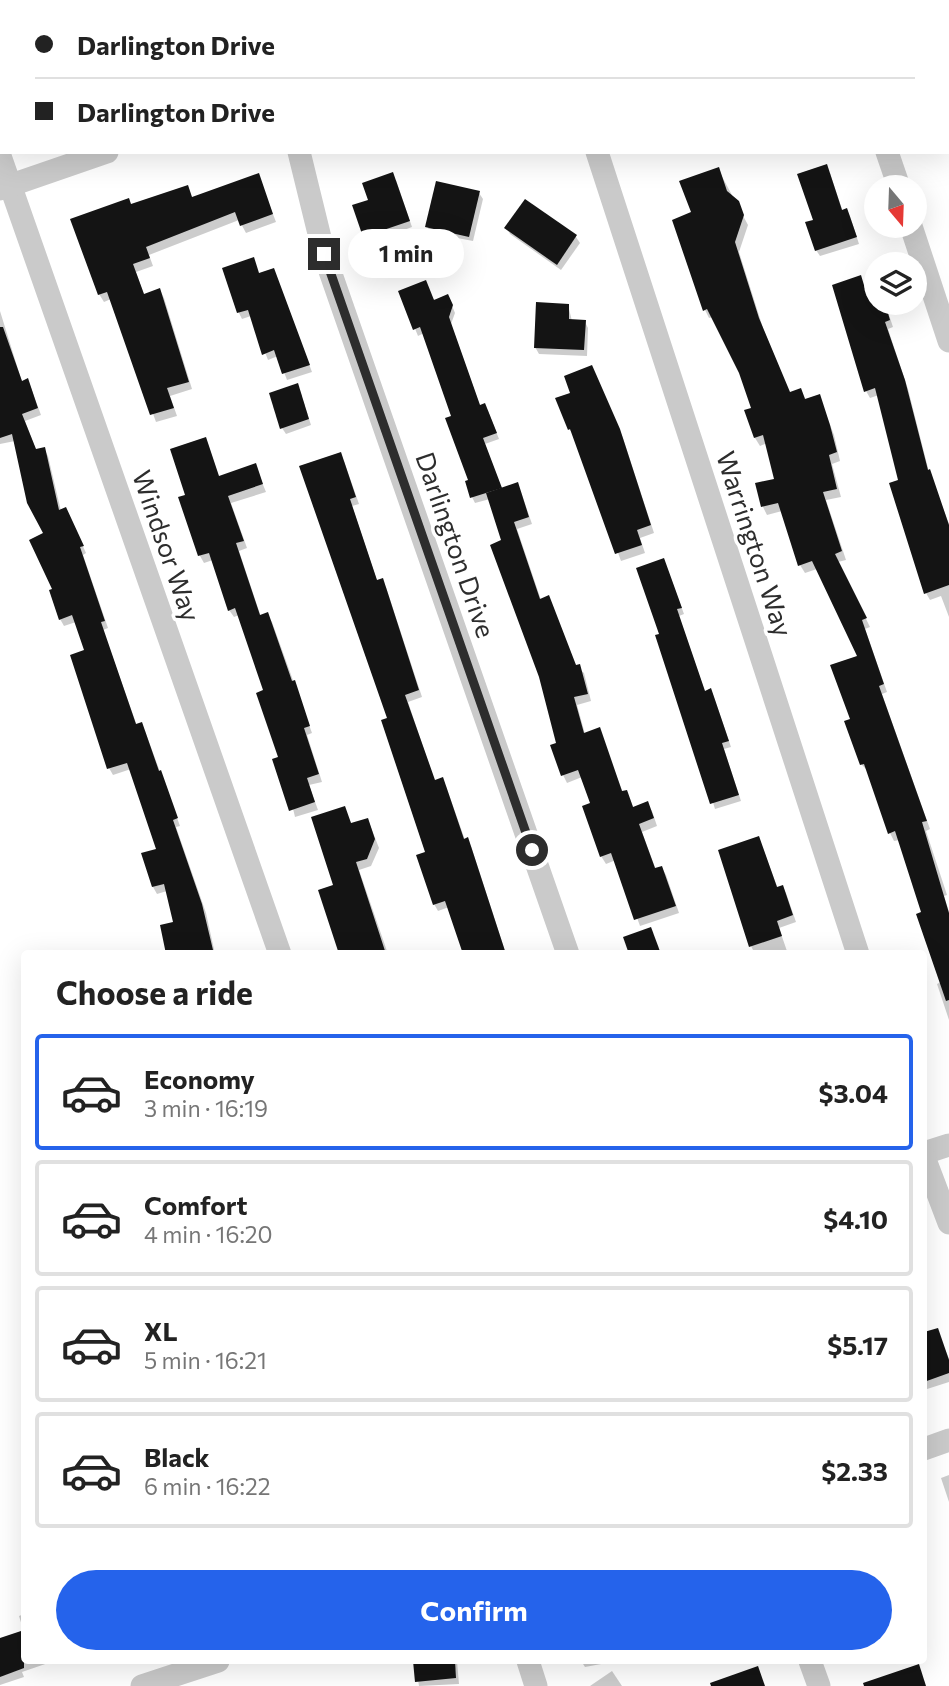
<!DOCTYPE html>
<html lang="en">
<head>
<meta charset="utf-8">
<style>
  body { margin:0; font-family:Commissioner,sans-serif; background:#f2f2f2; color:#222; height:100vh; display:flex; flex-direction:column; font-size:26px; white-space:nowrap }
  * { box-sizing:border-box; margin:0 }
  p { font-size:23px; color:#767676 }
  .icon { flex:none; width:38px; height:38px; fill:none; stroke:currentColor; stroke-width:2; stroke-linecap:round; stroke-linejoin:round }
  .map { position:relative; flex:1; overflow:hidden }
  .panel { position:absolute; left:21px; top:950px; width:906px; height:714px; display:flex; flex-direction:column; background:#fff; border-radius:7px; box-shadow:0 7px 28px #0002 }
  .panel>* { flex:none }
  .hud { position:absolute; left:0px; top:0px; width:950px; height:154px; box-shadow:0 7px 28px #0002; display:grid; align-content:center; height:154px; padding:0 35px; background:#fff }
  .needle { width:46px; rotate:161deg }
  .controls { position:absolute; left:864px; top:175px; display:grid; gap:14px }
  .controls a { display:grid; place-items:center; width:63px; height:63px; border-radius:50%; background:#fff; box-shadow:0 7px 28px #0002; font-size:35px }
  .end { position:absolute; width:32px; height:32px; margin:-16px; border:9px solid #2d2d2d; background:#fff; box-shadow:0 0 0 4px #fff }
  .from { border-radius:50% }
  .bubble { position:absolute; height:49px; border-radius:24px; background:#fff; box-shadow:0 7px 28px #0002; font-size:23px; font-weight:700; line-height:49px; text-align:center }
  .hud b { display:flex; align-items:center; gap:24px; height:66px; font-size:26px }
  .hud b+b { border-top:2px solid #e0e0e0 }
  .hud i { width:18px; height:18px; background:#222 }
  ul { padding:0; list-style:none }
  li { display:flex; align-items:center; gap:21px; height:116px; margin:0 14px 10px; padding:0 21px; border:4px solid #e0e0e0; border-radius:7px }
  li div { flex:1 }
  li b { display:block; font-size:26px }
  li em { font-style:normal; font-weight:700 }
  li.on { border-color:#2563eb }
  li>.icon { width:63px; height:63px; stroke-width:1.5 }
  h2 { padding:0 35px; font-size:32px; line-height:84px }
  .button { display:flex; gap:14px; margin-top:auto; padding:14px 35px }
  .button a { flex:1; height:80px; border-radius:42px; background:#2563eb; color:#fff; font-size:28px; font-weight:700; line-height:80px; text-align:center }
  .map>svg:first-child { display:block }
</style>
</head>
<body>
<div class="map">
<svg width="949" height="1686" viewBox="0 0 949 1686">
  <rect width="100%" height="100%" fill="#fff"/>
  <g fill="#0003">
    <rect x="17" y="0" width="43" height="2"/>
    <polygon points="144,0 165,0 166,2 140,2"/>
    <polygon points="611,0 652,0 647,2"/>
    <polygon points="736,0 769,0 770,2 736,2"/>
    <polygon points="895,0 935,0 935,2 896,2"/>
    <polygon points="718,169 748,225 739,252 763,328 790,394 801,390 806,400 819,396 834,435 840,461 832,464 841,497 826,500 846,560 838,562 870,627 865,629 887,692 882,694 930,829 926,831 947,895 944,896 949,912 949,1020 937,984 941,982 924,913 900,840 894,841 890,833 869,772 862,765 847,722 852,720 860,657 817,569 805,573 800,565 782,511 767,515 763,507 776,481 767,443 760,446 755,438 746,411 753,409 740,372 713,317 709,318 705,310 694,213"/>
    <polygon points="830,173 843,212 847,210 850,216 859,244 820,256 816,250 815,221"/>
    <polygon points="258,175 276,222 246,233 239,220 149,255 153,266 136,272 144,295 160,290 164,298 192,389 170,396 177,416 156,422 111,299 104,302 99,294 132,206 192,198"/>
    <polygon points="396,180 412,227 369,243 355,206 370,201"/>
    <polygon points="479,193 483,199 473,241 431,233 427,226"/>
    <polygon points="525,201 576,237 580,243 561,270 510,234 507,228"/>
    <polygon points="224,269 259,274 274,270 312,372 287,380 278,356 268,360 251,316 242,319 239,313"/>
    <polygon points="860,278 867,294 877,303 885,303 893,327 888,329 908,389 929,472 949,524 949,617 941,596 930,600 926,593 879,395 870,398 866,391 834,286"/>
    <polygon points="400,292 451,303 455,313 451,324 480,406 488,411 499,439 485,444 502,490 517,485 521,492 532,524 517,529 541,600 577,667 584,673 591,701 577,705 585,734 599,730 623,793 630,799 634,809 647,804 652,811 657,826 642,832 656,870 662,868 666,875 679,913 640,926 616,860 606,864 601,856 592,804 582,777 567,783 563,775 552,746 558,744 490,499 475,503 472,497 471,481 453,417 424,333 418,336"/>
    <polygon points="568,305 572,321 585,322 588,328 587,356 539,354 535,347"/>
    <polygon points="0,311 22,382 27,381 31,388 41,415 25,421 36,450 44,449 48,456 61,511 69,516 86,553 83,555 108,628 103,630 137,726 141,724 145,731 180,826 176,827 206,913 215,954 168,954 175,923 167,891 157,894 153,887 158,850 131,769 113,775 109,768 87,651 76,622 64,626 60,619 45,534 15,441 0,444"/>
    <polygon points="596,375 623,438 654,533 640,538 645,553 621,561 575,436 569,429 572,394"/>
    <polygon points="300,391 311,425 286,434 282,428"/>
    <polygon points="344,461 359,504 352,506 377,581 386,587 422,697 408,702 435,782 446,786 465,840 471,846 506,954 467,954 449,907 438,911 434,904 427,853 389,720 301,468"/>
    <polygon points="255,465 266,492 231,503 247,548 239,551 261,617 267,615 272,622 312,733 307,735 322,782 309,785 318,810 295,817 265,692 239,615 234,617 229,610 213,560 204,563 200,556 180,498 219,477"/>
    <polygon points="664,560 684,614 679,616 705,692 711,690 714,697 731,747 724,749 741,801 715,809 661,635"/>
    <polygon points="344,808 352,825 368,820 379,848 371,866 359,870 388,954 341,954 335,886"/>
    <polygon points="759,838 778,889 783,887 786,893 796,922 779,928 788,954 754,952 751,946"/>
    <polygon points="937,1330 949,1359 949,1382 924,1390 924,1334"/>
    <polygon points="949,1475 949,1502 941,1478"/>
    <polygon points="24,1614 24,1661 54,1661 22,1672 24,1677 0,1685 0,1640 24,1632 19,1616"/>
    <polygon points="415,1661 457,1661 459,1684 419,1686"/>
    <polygon points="581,1661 611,1661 612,1662 585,1667"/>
    <polygon points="612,1671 622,1686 590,1686"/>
  </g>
  <g fill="#141414">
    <polygon points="827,164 842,210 847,208 857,237 815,251 805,222 813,220 797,174"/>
    <polygon points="719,167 727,191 739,201 744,215 735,242 759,318 790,392 801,388 805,399 820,394 830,425 837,452 829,455 837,489 823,492 842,551 835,554 867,618 862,620 884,684 879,686 927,821 922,822 949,913 949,1000 946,1001 916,914 921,912 895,831 888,834 864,764 860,765 844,721 850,719 830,665 857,656 812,561 798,566 778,503 761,507 755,483 774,479 763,435 754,438 744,410 751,408 739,373 707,309 703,311 672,220 691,212 679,181"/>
    <polygon points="393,172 410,221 363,237 352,205 368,200 362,183"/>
    <polygon points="259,173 273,214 240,226 235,212 146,247 150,258 133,264 144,294 160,288 189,382 167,388 174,408 150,415 107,292 98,295 70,219 129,198 131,204 188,185 192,197"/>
    <polygon points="436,181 480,191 469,237 425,227"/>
    <polygon points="525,199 577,235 557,265 504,228"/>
    <polygon points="254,257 259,273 274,268 310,365 282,374 274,350 262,355 248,310 237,313 222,268"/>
    <polygon points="861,275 866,292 877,289 877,303 885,303 890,320 885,322 905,380 928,470 930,469 949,525 949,585 924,594 889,483 898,480 875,388 864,392 832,285"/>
    <polygon points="426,280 434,300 448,294 453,305 449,317 480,405 485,403 497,433 483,438 502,488 470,498 465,481 468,480 445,418 451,416 420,327 413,330 398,291"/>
    <polygon points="536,302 569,304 569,319 586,320 584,350 534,348"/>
    <polygon points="0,327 3,327 22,381 28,378 38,408 22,414 36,449 45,447 59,510 66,507 84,546 80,547 105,621 101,622 136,724 142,722 159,771 161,770 178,818 173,820 202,904 213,950 166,954 160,925 173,922 164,884 152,887 141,853 156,849 127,763 107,769 70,655 84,650 72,615 59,620 49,590 52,589 29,540 43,533 27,503 12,434 0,438"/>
    <polygon points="592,365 620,429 651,525 637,530 642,545 615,554 570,429 568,430 555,398 570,393 564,376"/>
    <polygon points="298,383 309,419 280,429 269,393"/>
    <polygon points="206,437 219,476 256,463 263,484 228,496 244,541 236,543 260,615 268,612 292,681 295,680 310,726 304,728 319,774 307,778 315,802 289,811 272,759 278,757 256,693 263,690 235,608 228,611 209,553 198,556 178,497 185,495 170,449"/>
    <polygon points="341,452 356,497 350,499 377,580 383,578 419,690 405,695 435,780 443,777 464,839 468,837 506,954 463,954 445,901 433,905 416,855 425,852 381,720 387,718 299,466"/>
    <polygon points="518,482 529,517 514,522 540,599 549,595 576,665 580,664 588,694 574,697 584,733 600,727 622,791 627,790 633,807 648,801 654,818 639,824 655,868 662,866 676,906 634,920 611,853 600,857 582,806 590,803 578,770 561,776 550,745 556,743 539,677 490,545 501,540 486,493"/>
    <polygon points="664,558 682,608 677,609 705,691 711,688 729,741 722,743 739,795 710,804 655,635 659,634 636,568"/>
    <polygon points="345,806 351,823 368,818 375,839 367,859 356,862 386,954 339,954 318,890 333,885 311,817"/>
    <polygon points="759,836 777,887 783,885 793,915 777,921 782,936 749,947 718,850"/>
    <polygon points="651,927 661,954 629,954 623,937"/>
    <polygon points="938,1328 949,1360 949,1373 924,1382 924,1332"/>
    <polygon points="24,1630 24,1668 0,1677 0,1638"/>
    <polygon points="413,1661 455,1661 456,1678 415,1682"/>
    <polygon points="919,1664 926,1686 864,1686 863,1683"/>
    <polygon points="758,1666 765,1686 711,1686 710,1683"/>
  </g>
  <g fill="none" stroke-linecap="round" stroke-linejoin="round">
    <g stroke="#cacaca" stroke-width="23">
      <polyline points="252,0 252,2"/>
      <polyline points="543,0 543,2"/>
      <polyline points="836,0 836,2"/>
      <polyline points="948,53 949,53"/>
      <polyline points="299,152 324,254 568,954"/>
      <polyline points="597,152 858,954"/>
      <polyline points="887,152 899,187"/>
      <polyline points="0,156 280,954"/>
      <polyline points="0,189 107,152"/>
      <polyline points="911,226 949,341"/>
      <polyline points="924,1153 949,1145"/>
      <polyline points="924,1157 949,1223"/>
      <polyline points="924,1449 949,1440"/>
      <polyline points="528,1661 536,1686"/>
      <polyline points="810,1661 819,1686"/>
      <polyline points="142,1686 218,1661"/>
    </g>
  </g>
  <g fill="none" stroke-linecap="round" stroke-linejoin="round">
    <polyline stroke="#2d2d2d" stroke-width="9" points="324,254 532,850"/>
  </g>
  <g text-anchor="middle" stroke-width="7" stroke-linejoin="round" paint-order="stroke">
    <g font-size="26" fill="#2d2d2d" stroke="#fff">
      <text transform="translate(754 544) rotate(72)" y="9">Warrington Way</text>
      <text transform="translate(455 545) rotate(71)" y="9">Darlington Drive</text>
      <text transform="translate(166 546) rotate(71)" y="9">Windsor Way</text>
    </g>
  </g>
</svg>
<div class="controls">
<a><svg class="needle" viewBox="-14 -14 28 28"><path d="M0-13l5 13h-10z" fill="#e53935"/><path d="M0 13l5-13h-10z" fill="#767676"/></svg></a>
<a><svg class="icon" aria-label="layers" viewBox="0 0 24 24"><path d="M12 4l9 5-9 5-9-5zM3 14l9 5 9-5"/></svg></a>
</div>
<i class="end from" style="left:532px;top:850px"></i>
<i class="end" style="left:324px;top:254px"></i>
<div class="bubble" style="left:348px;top:229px;width:116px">1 min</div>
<div class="hud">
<b><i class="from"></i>Darlington Drive</b>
<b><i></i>Darlington Drive</b>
</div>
<section class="panel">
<h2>Choose a ride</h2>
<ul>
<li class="on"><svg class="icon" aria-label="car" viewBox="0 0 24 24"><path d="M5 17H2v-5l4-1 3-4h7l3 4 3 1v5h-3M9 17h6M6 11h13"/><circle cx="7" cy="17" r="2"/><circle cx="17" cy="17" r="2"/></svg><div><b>Economy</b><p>3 min · 16:19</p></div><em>$3.04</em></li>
<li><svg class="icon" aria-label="car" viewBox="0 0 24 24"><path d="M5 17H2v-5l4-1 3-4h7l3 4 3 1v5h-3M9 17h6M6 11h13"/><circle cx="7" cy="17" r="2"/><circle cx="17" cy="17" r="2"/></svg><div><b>Comfort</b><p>4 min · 16:20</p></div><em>$4.10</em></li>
<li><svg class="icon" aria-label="car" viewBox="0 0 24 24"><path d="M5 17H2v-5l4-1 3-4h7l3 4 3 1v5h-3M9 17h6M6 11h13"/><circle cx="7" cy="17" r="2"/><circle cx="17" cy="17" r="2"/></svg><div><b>XL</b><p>5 min · 16:21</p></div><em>$5.17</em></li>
<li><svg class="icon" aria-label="car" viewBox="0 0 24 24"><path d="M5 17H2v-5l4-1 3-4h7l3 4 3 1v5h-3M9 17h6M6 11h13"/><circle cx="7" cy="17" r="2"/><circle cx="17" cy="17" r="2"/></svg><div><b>Black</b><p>6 min · 16:22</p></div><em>$2.33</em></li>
</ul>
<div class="button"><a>Confirm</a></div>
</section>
</div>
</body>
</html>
